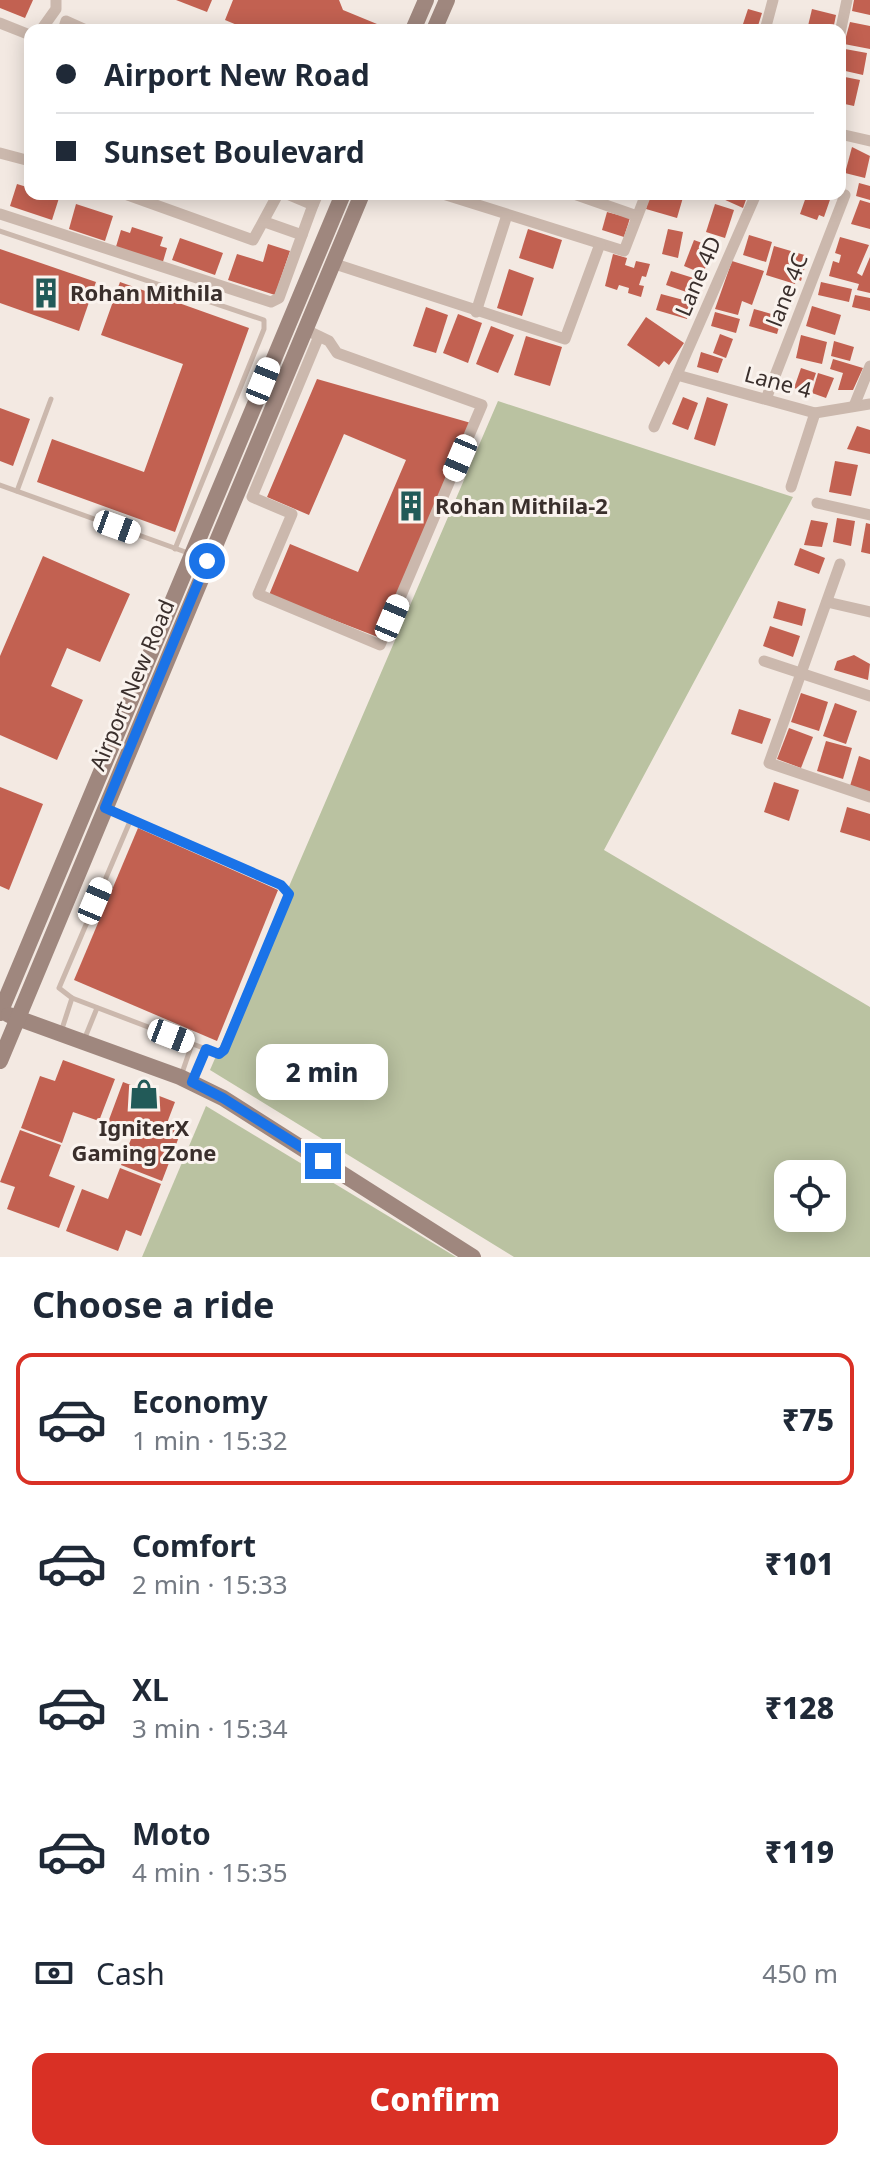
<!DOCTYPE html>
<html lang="en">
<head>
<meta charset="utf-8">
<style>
  body { margin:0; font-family:"Noto Sans",sans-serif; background:#f6f6f7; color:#1f2937; height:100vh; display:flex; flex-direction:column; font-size:30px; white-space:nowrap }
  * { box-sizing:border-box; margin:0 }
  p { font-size:26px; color:#747a83 }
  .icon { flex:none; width:44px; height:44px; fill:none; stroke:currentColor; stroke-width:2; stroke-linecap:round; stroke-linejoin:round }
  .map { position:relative; height:1257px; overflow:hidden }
  .sheet { display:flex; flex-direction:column; background:#fff; flex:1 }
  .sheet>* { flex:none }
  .banner { position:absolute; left:24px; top:24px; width:822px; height:176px; border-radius:16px; box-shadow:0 4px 20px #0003; display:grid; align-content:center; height:176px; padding:0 32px; background:#fff }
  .controls { position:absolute; left:774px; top:1160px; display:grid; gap:16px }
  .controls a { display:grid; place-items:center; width:72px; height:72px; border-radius:16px; background:#fff; box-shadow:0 4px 20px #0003; font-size:40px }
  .end { position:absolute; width:36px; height:36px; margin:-18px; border:10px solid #1a73e8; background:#fff; box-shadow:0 0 0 4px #fff }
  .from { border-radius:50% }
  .bubble { position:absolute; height:56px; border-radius:16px; background:#fff; box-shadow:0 4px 20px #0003; font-size:26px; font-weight:800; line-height:56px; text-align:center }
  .car { position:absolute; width:24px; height:48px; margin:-24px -12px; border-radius:10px; box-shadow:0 0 6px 2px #0007; background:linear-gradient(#fff 24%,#345 0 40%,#fff 0 76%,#345 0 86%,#fff 0) }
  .banner b { display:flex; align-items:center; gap:28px; height:76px; font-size:30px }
  .banner b+b { border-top:2px solid #e0e1e3 }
  .banner i { width:20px; height:20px; background:#1f2937 }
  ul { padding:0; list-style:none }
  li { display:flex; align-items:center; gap:24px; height:132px; margin:0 16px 12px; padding:0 16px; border:4px solid transparent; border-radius:16px }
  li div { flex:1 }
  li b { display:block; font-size:30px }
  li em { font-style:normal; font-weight:800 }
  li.on { border-color:#d93025 }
  li>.icon { width:72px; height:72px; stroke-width:1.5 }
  h2 { padding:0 32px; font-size:36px; line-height:96px }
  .pay { display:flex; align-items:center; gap:20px; height:88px; padding:0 32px; font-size:30px }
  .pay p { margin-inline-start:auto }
  .primary-button { display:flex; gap:16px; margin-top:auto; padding:16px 32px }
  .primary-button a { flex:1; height:92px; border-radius:16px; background:#d93025; color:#fff; font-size:32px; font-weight:800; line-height:92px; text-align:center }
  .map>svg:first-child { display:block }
</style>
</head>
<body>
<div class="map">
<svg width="870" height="1257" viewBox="0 0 870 1257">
  <rect width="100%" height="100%" fill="#f3e9e2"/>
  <g fill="#bac2a1" fill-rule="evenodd">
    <path d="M 498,401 L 793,497 L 604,850 L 870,1007 L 870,1257 L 514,1257 L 210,1070 ZM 788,1174 L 832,1174 L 832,1218 L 788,1218 Z"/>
    <polygon points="206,1106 456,1257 142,1257"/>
  </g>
  <g fill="#c26151">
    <polygon points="0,0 33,0 25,18 0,8"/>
    <polygon points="176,0 212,0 207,12"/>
    <polygon points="233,0 339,0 343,10 377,24 374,30 249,30 225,20"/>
    <polygon points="854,0 870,0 870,15 852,11"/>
    <polygon points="748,9 762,13 757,29 743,24"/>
    <polygon points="812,9 836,15 833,30 807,30"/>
    <polygon points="850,22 870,26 870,49 844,44"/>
    <polygon points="845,49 867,53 863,75 841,70"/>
    <polygon points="840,76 860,80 854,106 840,103"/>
    <polygon points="852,147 870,156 865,178 845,173"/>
    <polygon points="859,183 870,186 870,200 856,196"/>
    <polygon points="17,184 30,188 30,194 59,198 52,220 10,206"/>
    <polygon points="650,194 684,194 677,218 646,209"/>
    <polygon points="725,194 748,194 743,208 723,199"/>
    <polygon points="807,194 832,194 824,217 819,215 817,220 800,214"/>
    <polygon points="860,200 870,203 870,229 851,224"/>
    <polygon points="76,204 113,216 105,241 69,229"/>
    <polygon points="715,204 734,210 725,238 706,232"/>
    <polygon points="607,212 630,218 624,237 602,230"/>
    <polygon points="132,227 163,237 160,246 167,248 162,265 115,250 121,230 130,233"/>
    <polygon points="528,229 562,240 553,269 519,258"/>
    <polygon points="668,229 683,232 678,258 662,254"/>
    <polygon points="749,235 772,242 766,262 743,255"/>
    <polygon points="840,237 869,245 857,273 862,276 870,257 870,293 857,290 859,284 829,276 833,261 839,263 841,255 835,253"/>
    <polygon points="180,238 223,253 215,275 172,260"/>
    <polygon points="694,240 713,247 703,274 684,266"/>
    <polygon points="268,244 290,251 275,295 228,280 237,254 263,262"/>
    <polygon points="774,246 808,256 801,281 797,279 795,284 766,275"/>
    <polygon points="0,249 96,282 79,331 0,303"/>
    <polygon points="613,254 627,258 625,265 634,268 636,261 650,264 646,277 642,276 639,285 644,286 641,297 628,293 629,288 619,285 617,290 605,286"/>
    <polygon points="732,261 764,271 752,305 742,301 738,315 715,309"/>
    <polygon points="509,269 534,278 522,316 497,308"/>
    <polygon points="671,271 703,281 698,296 666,285"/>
    <polygon points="120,282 249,328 175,532 37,482 52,439 144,472 183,364 101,335"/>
    <polygon points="821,282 852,289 849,302 818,295"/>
    <polygon points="661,294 691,302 687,319 656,310"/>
    <polygon points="855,295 870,298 870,311 852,307"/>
    <polygon points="812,306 841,315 835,335 806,326"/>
    <polygon points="426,307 448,315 436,353 413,346"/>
    <polygon points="754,309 782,317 777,334 749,326"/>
    <polygon points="715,312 740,319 736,333 711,326"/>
    <polygon points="458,314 482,323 468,363 443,353"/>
    <polygon points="646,317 684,343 669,365 664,361 659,367 627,345"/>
    <polygon points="491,326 514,335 498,373 476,364"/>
    <polygon points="720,334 733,339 726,358 713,353"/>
    <polygon points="801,335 827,342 822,364 796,358"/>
    <polygon points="526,336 562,347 550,386 514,375"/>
    <polygon points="834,341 854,347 850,361 831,356"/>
    <polygon points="701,352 723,359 718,373 697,367"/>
    <polygon points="833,359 863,368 853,390 838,390 843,373 830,369"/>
    <polygon points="801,368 816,373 809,393 794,388"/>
    <polygon points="818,373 834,378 826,398 812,393"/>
    <polygon points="317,379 471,423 383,639 269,595 290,544 358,572 406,460 344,434 309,515 267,497"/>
    <polygon points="683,397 698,403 688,430 672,424"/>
    <polygon points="707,397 728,404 715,446 694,439"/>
    <polygon points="0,408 30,419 13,466 0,461"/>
    <polygon points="857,426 870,430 870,454 847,449"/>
    <polygon points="835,461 858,465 851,496 829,492"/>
    <polygon points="837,518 855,521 851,546 833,542"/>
    <polygon points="811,520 828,523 822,547 804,545"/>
    <polygon points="866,523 870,524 870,554 861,552"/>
    <polygon points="800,548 825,558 819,574 794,565"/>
    <polygon points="43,556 130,594 100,662 67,648 51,686 83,700 57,760 0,735 0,656"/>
    <polygon points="778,601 806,609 802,626 773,618"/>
    <polygon points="770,626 800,636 793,657 763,646"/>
    <polygon points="854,655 870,664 868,680 834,670 837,661"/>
    <polygon points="801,693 828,702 819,731 791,722"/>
    <polygon points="835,703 857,711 846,744 823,736"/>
    <polygon points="739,709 771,719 762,744 731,734"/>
    <polygon points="789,728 813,737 801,768 777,759"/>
    <polygon points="826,741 852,748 843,779 817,771"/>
    <polygon points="859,756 870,760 870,792 850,786"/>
    <polygon points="774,782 799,790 789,821 764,812"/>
    <polygon points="0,787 43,804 9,890 0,886"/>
    <polygon points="847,807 870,814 870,841 840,832"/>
    <polygon points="138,828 278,890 217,1041 74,980"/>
    <polygon points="63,1060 115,1079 99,1121 73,1112 62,1143 21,1128 40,1076 55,1081"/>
    <polygon points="123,1082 175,1102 167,1123 182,1129 162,1181 121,1165 133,1134 107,1125"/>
    <polygon points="20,1130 61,1145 49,1176 75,1186 59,1228 7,1209 15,1187 0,1182"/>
    <polygon points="120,1168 161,1184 141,1236 126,1230 118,1251 66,1231 82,1189 108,1199"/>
  </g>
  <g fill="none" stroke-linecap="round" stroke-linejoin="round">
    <g stroke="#cbb8ad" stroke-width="5">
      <polyline points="0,231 264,320 264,329 175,549"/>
      <polyline points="0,485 191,554"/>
      <polyline points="17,491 51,399"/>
      <polyline points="109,810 131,819 281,885 289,894 224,1050 219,1054 72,998 59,988 131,819"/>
      <polyline points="61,1032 72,998"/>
      <polyline points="84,1040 97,1008"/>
      <polyline points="182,1073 192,1044"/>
      <polyline points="192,1082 206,1049"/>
    </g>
    <g stroke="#cbb8ad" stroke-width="11">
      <polyline points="0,23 30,35"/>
      <polyline points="41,30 56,9 56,0"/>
      <polyline points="63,30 66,21 86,30"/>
      <polyline points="765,30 773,0"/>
      <polyline points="840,33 847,0"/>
      <polyline points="840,134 870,141"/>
      <polyline points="0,153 30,161"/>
      <polyline points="125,194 253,240 278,194"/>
      <polyline points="287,194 313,205 318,194"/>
      <polyline points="443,194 624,251 646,194"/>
      <polyline points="574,194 637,216"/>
      <polyline points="0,214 271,302 279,298 313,205"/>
      <polyline points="265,222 302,235"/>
      <polyline points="332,263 565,339 600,244"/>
      <polyline points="476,312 507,215"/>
      <polyline points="304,329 329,341 337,353 482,405 380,645 258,594 292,514 252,497 319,336"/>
      <polyline points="677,375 815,413 870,404"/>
      <polyline points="766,399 845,195"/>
      <polyline points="854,406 870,366"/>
      <polyline points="654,427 756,194"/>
      <polyline points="791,487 815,413"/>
      <polyline points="817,503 870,515"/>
      <polyline points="840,564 769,763 870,797"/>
      <polyline points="827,602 870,612"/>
      <polyline points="764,661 870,696"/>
    </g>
    <g stroke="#9f877e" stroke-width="16">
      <polyline points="413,30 426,0"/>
      <polyline points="434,30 447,0"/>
      <polyline points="0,1013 343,194"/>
      <polyline points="9,1015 180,1077 223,1098 473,1257"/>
      <polyline points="0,1061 362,194"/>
    </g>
  </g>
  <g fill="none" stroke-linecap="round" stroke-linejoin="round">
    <polyline stroke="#1a73e8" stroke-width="10" points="207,561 105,808 281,885 289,894 224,1050 219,1054 206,1049 192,1082 223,1098 323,1161"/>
  </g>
  <defs>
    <g id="building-bare" transform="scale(2.4)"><path d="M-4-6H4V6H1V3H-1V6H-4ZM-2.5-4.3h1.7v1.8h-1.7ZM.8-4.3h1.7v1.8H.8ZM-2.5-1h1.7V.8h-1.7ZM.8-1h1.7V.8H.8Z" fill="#225a58" stroke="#faf3ee" stroke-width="2.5" paint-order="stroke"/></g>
    <g id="shop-bare" transform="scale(2.4)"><path d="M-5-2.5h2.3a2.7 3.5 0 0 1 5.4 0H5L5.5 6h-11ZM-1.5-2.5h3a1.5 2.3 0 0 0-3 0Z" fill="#225a58" stroke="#faf3ee" stroke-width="2.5" paint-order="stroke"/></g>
  </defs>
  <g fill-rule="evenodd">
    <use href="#building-bare" x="46" y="293"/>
    <use href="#building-bare" x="411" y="506"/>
    <use href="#shop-bare" x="144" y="1094"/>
  </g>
  <g text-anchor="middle" stroke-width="6" stroke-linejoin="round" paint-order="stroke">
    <g font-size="22" fill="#3a2f2c" stroke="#faf3ee">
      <text transform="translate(698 276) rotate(-67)" y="8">Lane 4D</text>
      <text transform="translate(787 290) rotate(-69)" y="8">lane 4C</text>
      <text transform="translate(778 382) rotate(15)" y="8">Lane 4</text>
      <text transform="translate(132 685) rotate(-67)" y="8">Airport New Road</text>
    </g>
    <g font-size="22" font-weight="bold" fill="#3a2f2c" stroke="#faf3ee" text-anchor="start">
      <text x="70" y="301">Rohan Mithila</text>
      <text x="435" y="514">Rohan Mithila-2</text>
      <text x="144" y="1136" text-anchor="middle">IgniterX<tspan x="144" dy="25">Gaming Zone</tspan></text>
    </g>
  </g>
</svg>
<div class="controls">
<a><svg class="icon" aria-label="locate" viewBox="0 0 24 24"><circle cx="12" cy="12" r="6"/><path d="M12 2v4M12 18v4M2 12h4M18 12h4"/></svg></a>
</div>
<i class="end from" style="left:207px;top:561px"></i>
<i class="end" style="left:323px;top:1161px"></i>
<div class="bubble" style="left:256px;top:1044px;width:132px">2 min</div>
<i class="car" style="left:263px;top:381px;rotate:22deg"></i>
<i class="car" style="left:460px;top:458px;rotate:203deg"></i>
<i class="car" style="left:117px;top:527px;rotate:110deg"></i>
<i class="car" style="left:392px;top:618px;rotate:23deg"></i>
<i class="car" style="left:95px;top:901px;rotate:23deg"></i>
<i class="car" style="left:171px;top:1036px;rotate:111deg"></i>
<div class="banner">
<b><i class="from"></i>Airport New Road</b>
<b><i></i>Sunset Boulevard</b>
</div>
</div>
<section class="sheet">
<h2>Choose a ride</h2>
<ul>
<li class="on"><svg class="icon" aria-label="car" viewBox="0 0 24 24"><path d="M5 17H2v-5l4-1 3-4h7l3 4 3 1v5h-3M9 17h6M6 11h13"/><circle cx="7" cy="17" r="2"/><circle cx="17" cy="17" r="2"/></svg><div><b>Economy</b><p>1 min · 15:32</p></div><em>₹75</em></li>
<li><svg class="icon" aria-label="car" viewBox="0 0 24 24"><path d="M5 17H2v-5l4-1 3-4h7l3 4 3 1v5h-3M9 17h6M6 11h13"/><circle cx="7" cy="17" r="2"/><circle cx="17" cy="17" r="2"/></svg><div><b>Comfort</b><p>2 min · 15:33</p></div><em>₹101</em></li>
<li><svg class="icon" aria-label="car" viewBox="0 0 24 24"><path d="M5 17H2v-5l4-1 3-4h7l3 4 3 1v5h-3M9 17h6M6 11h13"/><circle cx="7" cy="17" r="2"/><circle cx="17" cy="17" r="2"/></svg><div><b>XL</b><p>3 min · 15:34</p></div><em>₹128</em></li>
<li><svg class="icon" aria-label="car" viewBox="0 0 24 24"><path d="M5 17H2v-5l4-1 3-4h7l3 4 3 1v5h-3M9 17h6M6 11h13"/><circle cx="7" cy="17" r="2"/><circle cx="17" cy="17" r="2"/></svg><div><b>Moto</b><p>4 min · 15:35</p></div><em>₹119</em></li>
</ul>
<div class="pay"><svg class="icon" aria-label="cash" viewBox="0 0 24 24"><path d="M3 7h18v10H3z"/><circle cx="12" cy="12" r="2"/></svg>Cash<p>450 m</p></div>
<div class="primary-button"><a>Confirm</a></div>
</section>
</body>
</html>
